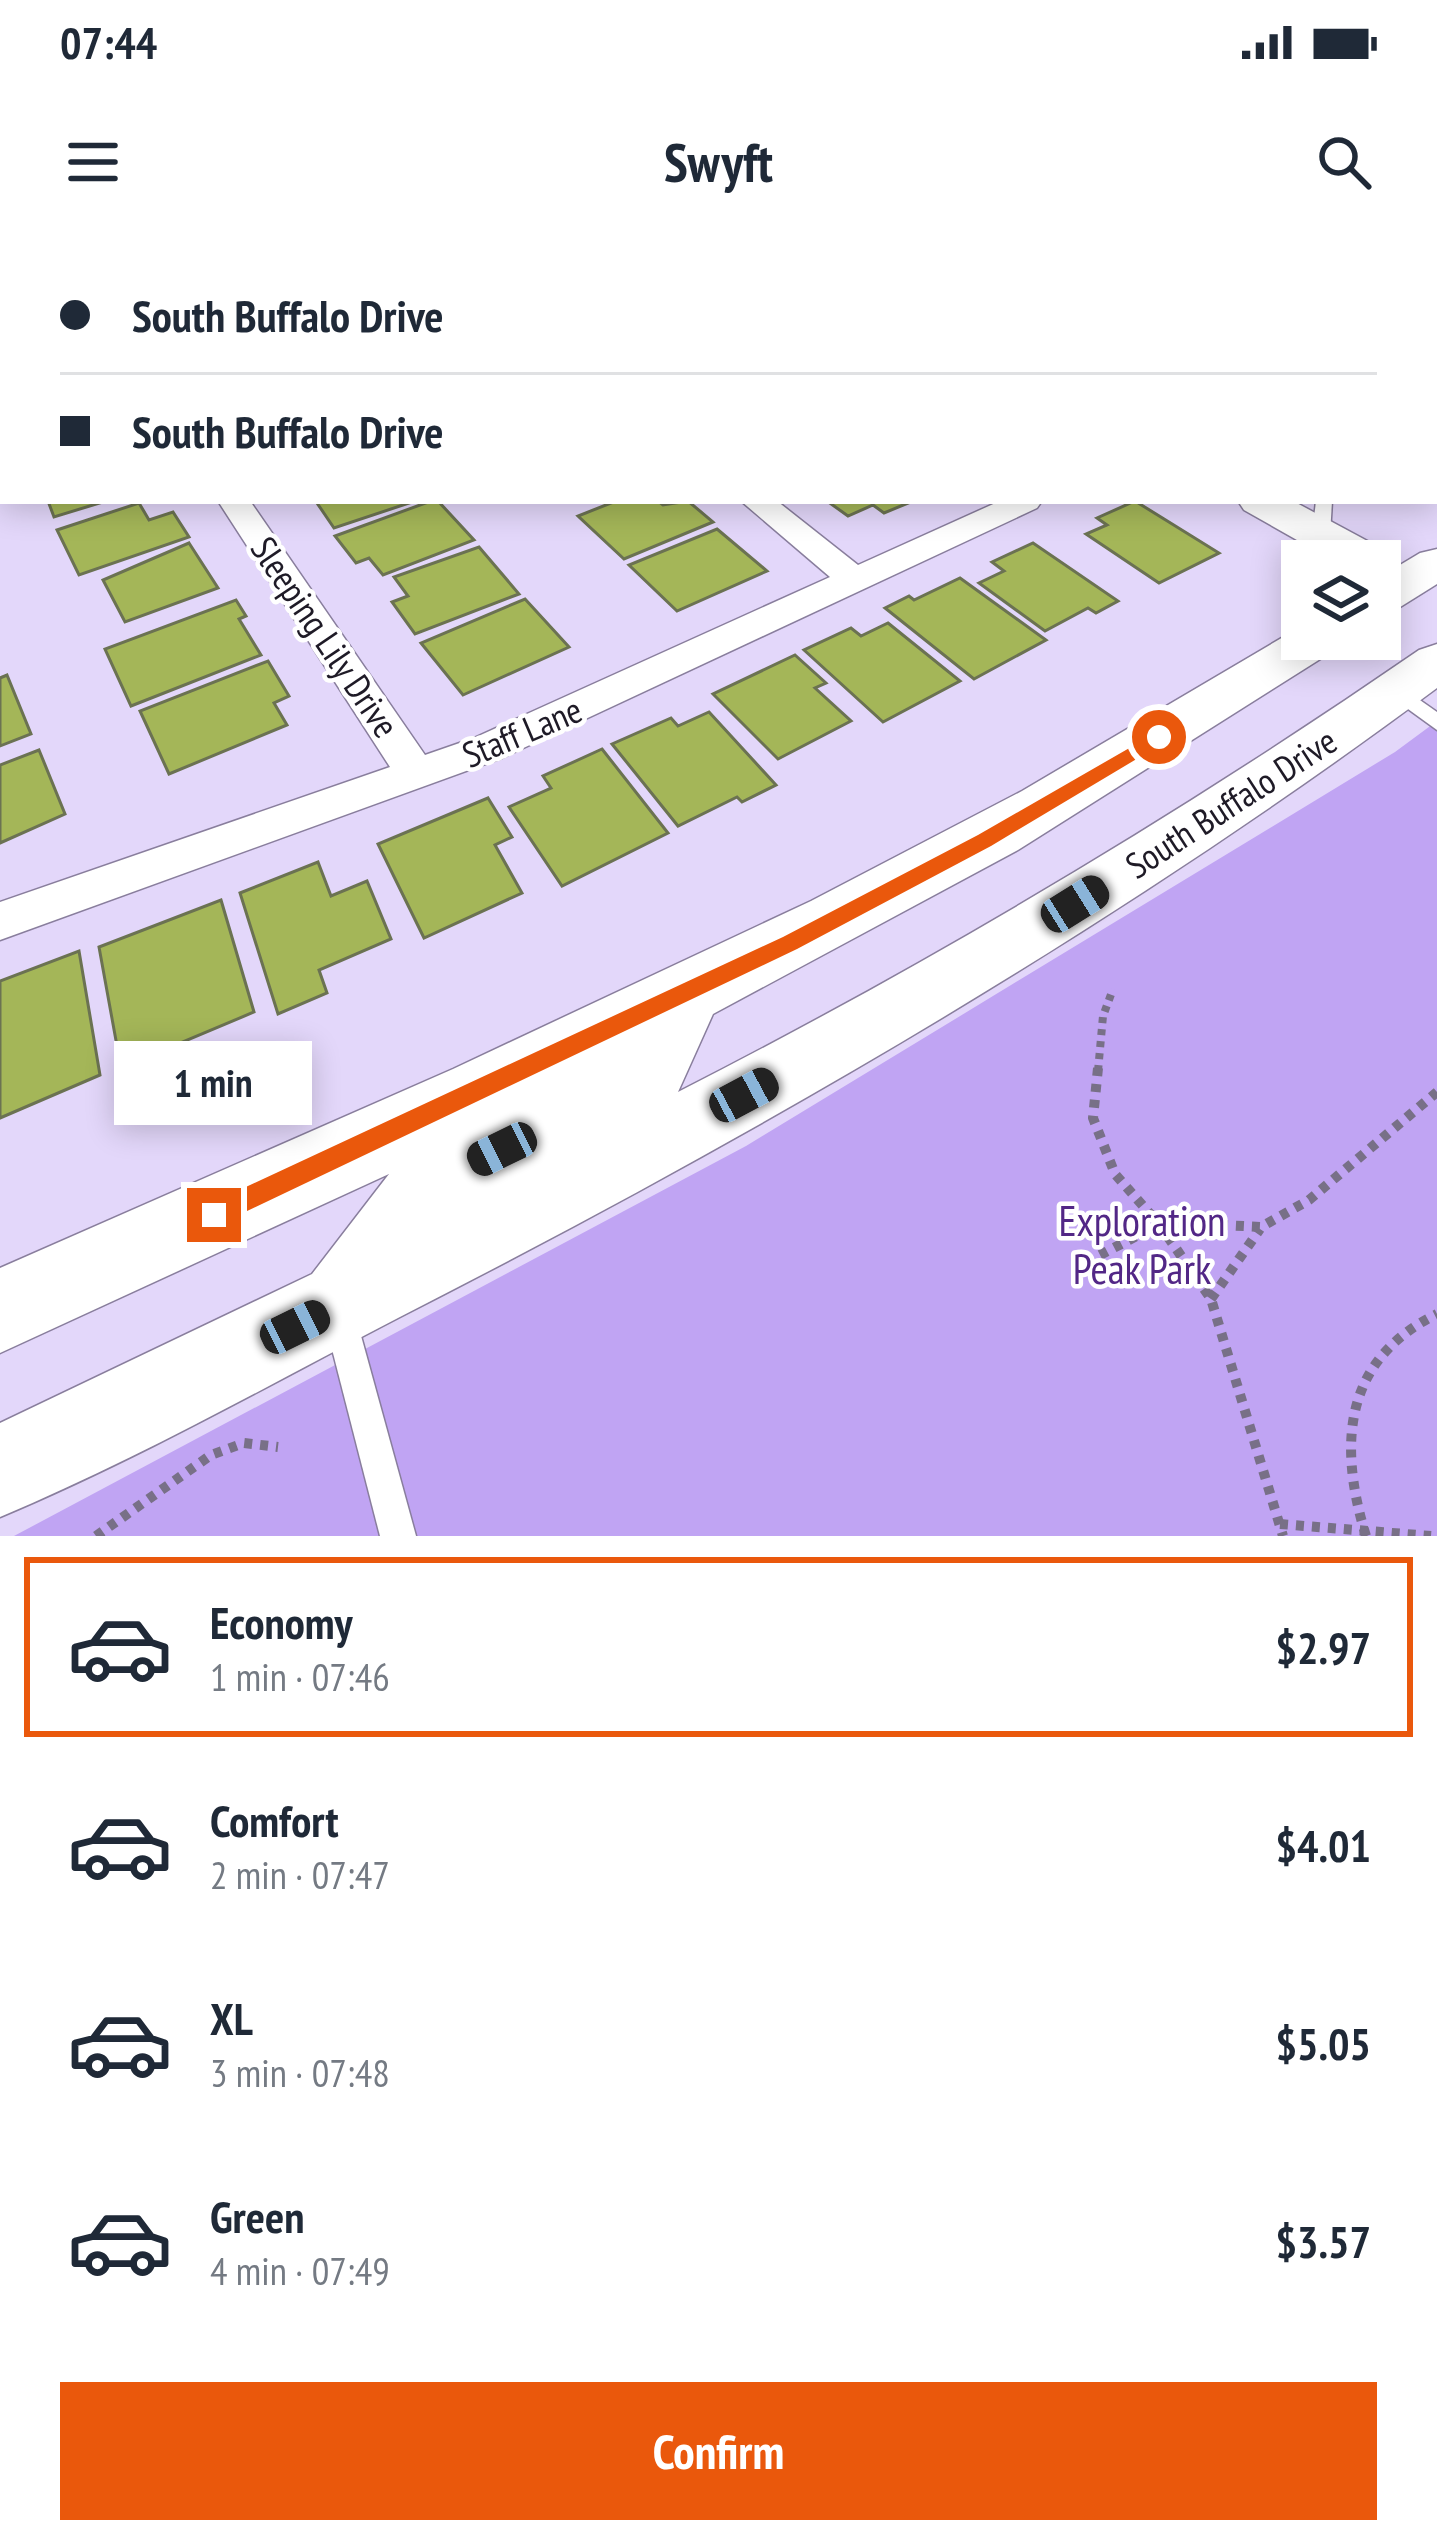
<!DOCTYPE html>
<html lang="en">
<head>
<meta charset="utf-8">
<style>
  body { margin:0; font-family:"PT Sans Narrow",sans-serif; background:#f6f6f7; color:#1f2937; height:100vh; display:flex; flex-direction:column; font-size:45px; white-space:nowrap }
  * { box-sizing:border-box; margin:0 }
  p { font-size:39px; color:#747a83 }
  .icon { flex:none; width:66px; height:66px; fill:none; stroke:currentColor; stroke-width:2; stroke-linecap:round; stroke-linejoin:round }
  .map { position:relative; height:1296px; overflow:hidden }
  .details { display:flex; flex-direction:column; background:#fff; flex:1 }
  .details>* { flex:none }
  .banner { position:absolute; left:0px; top:0px; width:1437px; height:264px; box-shadow:0 6px 30px #0003; display:grid; align-content:center; height:264px; padding:0 60px; background:#fff }
  .tools { position:absolute; left:1281px; top:300px; display:grid; gap:24px }
  .tools a { display:grid; place-items:center; width:120px; height:120px; border-radius:0px; background:#fff; box-shadow:0 6px 30px #0003; font-size:60px }
  .end { position:absolute; width:54px; height:54px; margin:-27px; border:15px solid #ea580c; background:#fff; box-shadow:0 0 0 6px #fff }
  .from { border-radius:50% }
  .bubble { position:absolute; height:84px; border-radius:0px; background:#fff; box-shadow:0 6px 30px #0003; font-size:39px; font-weight:700; line-height:84px; text-align:center }
  .car { position:absolute; width:36px; height:72px; margin:-36px -18px; border-radius:15px; box-shadow:0 0 9px 3px #0007; background:linear-gradient(#222 24%,#8ab4d8 0 40%,#222 0 76%,#8ab4d8 0 86%,#222 0) }
  .banner b { display:flex; align-items:center; gap:42px; height:114px; font-size:45px }
  .banner b+b { border-top:3px solid #e0e1e3 }
  .banner i { width:30px; height:30px; background:#1f2937 }
  ul { padding:21px 0 0; list-style:none }
  li { display:flex; align-items:center; gap:36px; height:180px; margin:0 24px 18px; padding:0 36px; border:6px solid transparent; border-radius:0px }
  li div { flex:1 }
  li b { display:block; font-size:45px }
  li em { font-style:normal; font-weight:700 }
  li.active { border-color:#ea580c }
  li>.icon { width:108px; height:108px; stroke-width:1.5 }
  .cta { display:flex; gap:24px; margin-top:auto; padding:24px 60px }
  .cta a { flex:1; height:138px; border-radius:0px; background:#ea580c; color:#fff; font-size:48px; font-weight:700; line-height:138px; text-align:center }
  .status { display:flex; justify-content:space-between; align-items:center; height:84px; padding:0 60px; background:#fff; direction:ltr }
  .status svg { height:33px; fill:currentColor }
  header { display:flex; justify-content:space-between; align-items:center; height:156px; padding:0 60px; background:#fff; font-size:54px; font-weight:700 }
  .map>svg:first-child { display:block }
</style>
</head>
<body>
<div class="status"><b>07:44</b><svg viewBox="0 0 49 12"><path d="M0 12V9h3v3zM5 12V6h3v6zM10 12V3h3v9zM15 12V0h3v12zM26 1h20v11H26zM47 4h2v5h-2z"/></svg></div>
<header><svg class="icon" aria-label="menu" viewBox="0 0 24 24"><path d="M4 6h16M4 12h16M4 18h16"/></svg>Swyft<svg class="icon" aria-label="search" viewBox="0 0 24 24"><circle cx="10" cy="10" r="6"/><path d="M15 15l6 6"/></svg></header>
<div class="map">
<svg width="1437" height="1296" viewBox="0 0 1437 1296">
  <rect width="100%" height="100%" fill="#e3d7fa"/>
  <polygon fill="#c0a4f3" points="1437,481 1437,1296 14,1296 746,906 1395,512"/>
  <g fill="#a4b658" stroke="#6b7252" stroke-width="3">
    <polygon points="48,261 106,261 54,277"/>
    <polygon points="323,261 415,261 334,288 317,263"/>
    <polygon points="431,261 438,261 474,300 383,335 369,318 356,323 335,296"/>
    <polygon points="616,261 658,261 663,265 688,261 713,282 624,319 578,276"/>
    <polygon points="827,261 913,261 884,273 873,265 848,276"/>
    <polygon points="1135,261 1219,313 1159,343 1086,294 1107,285 1097,278"/>
    <polygon points="139,263 149,280 173,272 189,297 79,335 57,290"/>
    <polygon points="717,289 767,331 677,371 629,325"/>
    <polygon points="189,303 218,348 125,382 103,340"/>
    <polygon points="1033,303 1118,361 1096,373 1088,368 1045,391 979,343 1004,331 992,322"/>
    <polygon points="479,307 519,354 415,394 392,362 408,356 394,337"/>
    <polygon points="960,338 1046,400 974,439 885,368 909,356 914,360"/>
    <polygon points="525,359 569,407 463,455 421,403"/>
    <polygon points="236,360 246,376 239,379 261,415 131,466 105,409"/>
    <polygon points="888,383 960,441 883,482 804,410 851,388 861,396"/>
    <polygon points="795,415 826,443 815,448 851,481 778,519 713,454"/>
    <polygon points="268,421 289,456 274,463 287,485 169,534 140,471"/>
    <polygon points="7,435 31,494 0,506 0,438"/>
    <polygon points="709,472 776,545 742,562 737,557 678,586 612,504 671,478 678,486"/>
    <polygon points="602,509 668,593 562,646 509,567 551,548 543,536"/>
    <polygon points="39,510 65,574 0,603 0,525"/>
    <polygon points="488,558 512,597 495,605 522,653 424,698 378,604"/>
    <polygon points="318,622 331,656 367,641 391,699 319,730 327,753 278,774 240,653"/>
    <polygon points="221,660 254,772 121,828 99,707"/>
    <polygon points="79,711 100,835 0,878 0,741"/>
  </g>
  <g fill="none" stroke-linecap="round" stroke-linejoin="round">
    <g stroke="#897e9d" stroke-width="3">
      <g id="lane">
        <polygon points="1316,261 1332,261 1330,295 1321,300 1312,295"/>
        <polygon points="1397,444 1437,472 1437,490 1390,456 1390,446"/>
        <polygon points="339,1058 350,1063 355,1074 416,1296 380,1296 323,1074 328,1063"/>
      </g>
    </g>
    <g stroke="#897e9d" stroke-width="3">
      <g id="street">
        <polygon points="171,0 193,0 195,3 173,3"/>
        <polygon points="529,0 552,0 554,3 531,3"/>
        <polygon points="1029,0 1055,0 1057,3 1031,3"/>
        <polygon points="1347,0 1374,0 1376,3 1349,3"/>
        <polygon points="1434,24 1437,25 1437,39 1434,38"/>
        <polygon points="1437,89 1437,106 1434,107 1434,90"/>
        <polygon points="218,261 250,261 425,515 474,498 830,337 741,261 777,261 858,325 1000,261 1042,261 1037,268 502,518 0,700 0,662 390,527"/>
      </g>
    </g>
    <g stroke="#897e9d" stroke-width="3">
      <g id="secondary">
        <polygon points="771,0 806,0 808,3 773,3"/>
        <polygon points="1238,261 1293,261 1386,311 1393,321 1380,333 1380,321 1334,321 1244,270"/>
        <polygon points="1437,309 1437,344 1397,369 1380,374 1380,337 1420,313"/>
        <path d="M 1302,386 L 1302,399 L 1340,399 L 1333,411 L 1018,610 L 713,774 L 678,852 C 935,721 1181,574 1419,410 L 1437,404 L 1437,448 C 1110,691 760,893 398,1078 C 267,1146 136,1220 0,1277 L 0,1183 L 312,1034 L 389,934 L 0,1113 L 0,1028 L 453,829 L 811,661 L 1022,551 Z"/>
      </g>
    </g>
    <polyline stroke="#787087" stroke-width="8" stroke-dasharray="6 6" stroke-linecap="butt" points="1098,831 1103,776 1113,749"/>
    <g stroke="#787087" stroke-width="10" stroke-dasharray="8 8" stroke-linecap="butt">
      <polyline points="1098,828 1093,878 1115,934 1159,984 1211,1059 1283,1296"/>
      <polyline points="1100,1015 1164,982 1261,987 1309,960 1437,852"/>
      <polyline points="1211,1059 1260,989"/>
      <polyline points="1280,1284 1431,1296"/>
      <polyline points="96,1296 211,1215 244,1203 278,1207"/>
      <path d="M 1366,1296 C 1338,1205 1343,1120 1437,1074"/>
    </g>
    <use href="#lane" fill="#fff" fill-rule="evenodd"/>
    <use href="#street" fill="#fff" fill-rule="evenodd"/>
    <use href="#secondary" fill="#fff" fill-rule="evenodd"/>
  </g>
  <polygon fill="#ea580c" points="1159,491 1168,497 1165,502 991,606 797,709 222,983 205,983 205,966 783,697 978,595"/>
  <g text-anchor="middle" stroke-width="9" stroke-linejoin="round" paint-order="stroke">
    <g font-size="36" fill="#1e1a26" stroke="#fff">
      <text transform="translate(325 397) rotate(56)" y="13">Sleeping Lily Drive</text>
      <text transform="translate(522 492) rotate(-23)" y="13">Staff Lane</text>
      <text transform="translate(1231 563) rotate(-33)" y="13">South Buffalo Drive</text>
    </g>
    <g font-size="42" fill="#522786" stroke="#fff">
      <text x="1142" y="996">Exploration<tspan x="1142" dy="48">Peak Park</tspan></text>
    </g>
  </g>
</svg>
<div class="tools">
<a><svg class="icon" aria-label="layers" viewBox="0 0 24 24"><path d="M12 4l9 5-9 5-9-5zM3 14l9 5 9-5"/></svg></a>
</div>
<i class="end from" style="left:1159px;top:497px"></i>
<i class="end" style="left:214px;top:975px"></i>
<div class="bubble" style="left:114px;top:801px;width:198px">1 min</div>
<i class="car" style="left:1075px;top:664px;rotate:58deg"></i>
<i class="car" style="left:744px;top:855px;rotate:62deg"></i>
<i class="car" style="left:502px;top:909px;rotate:244deg"></i>
<i class="car" style="left:295px;top:1087px;rotate:64deg"></i>
<div class="banner">
<b><i class="from"></i>South Buffalo Drive</b>
<b><i></i>South Buffalo Drive</b>
</div>
</div>
<section class="details">
<ul>
<li class="active"><svg class="icon" aria-label="car" viewBox="0 0 24 24"><path d="M5 17H2v-5l4-1 3-4h7l3 4 3 1v5h-3M9 17h6M6 11h13"/><circle cx="7" cy="17" r="2"/><circle cx="17" cy="17" r="2"/></svg><div><b>Economy</b><p>1 min · 07:46</p></div><em>$2.97</em></li>
<li><svg class="icon" aria-label="car" viewBox="0 0 24 24"><path d="M5 17H2v-5l4-1 3-4h7l3 4 3 1v5h-3M9 17h6M6 11h13"/><circle cx="7" cy="17" r="2"/><circle cx="17" cy="17" r="2"/></svg><div><b>Comfort</b><p>2 min · 07:47</p></div><em>$4.01</em></li>
<li><svg class="icon" aria-label="car" viewBox="0 0 24 24"><path d="M5 17H2v-5l4-1 3-4h7l3 4 3 1v5h-3M9 17h6M6 11h13"/><circle cx="7" cy="17" r="2"/><circle cx="17" cy="17" r="2"/></svg><div><b>XL</b><p>3 min · 07:48</p></div><em>$5.05</em></li>
<li><svg class="icon" aria-label="car" viewBox="0 0 24 24"><path d="M5 17H2v-5l4-1 3-4h7l3 4 3 1v5h-3M9 17h6M6 11h13"/><circle cx="7" cy="17" r="2"/><circle cx="17" cy="17" r="2"/></svg><div><b>Green</b><p>4 min · 07:49</p></div><em>$3.57</em></li>
</ul>
<div class="cta"><a>Confirm</a></div>
</section>
</body>
</html>
